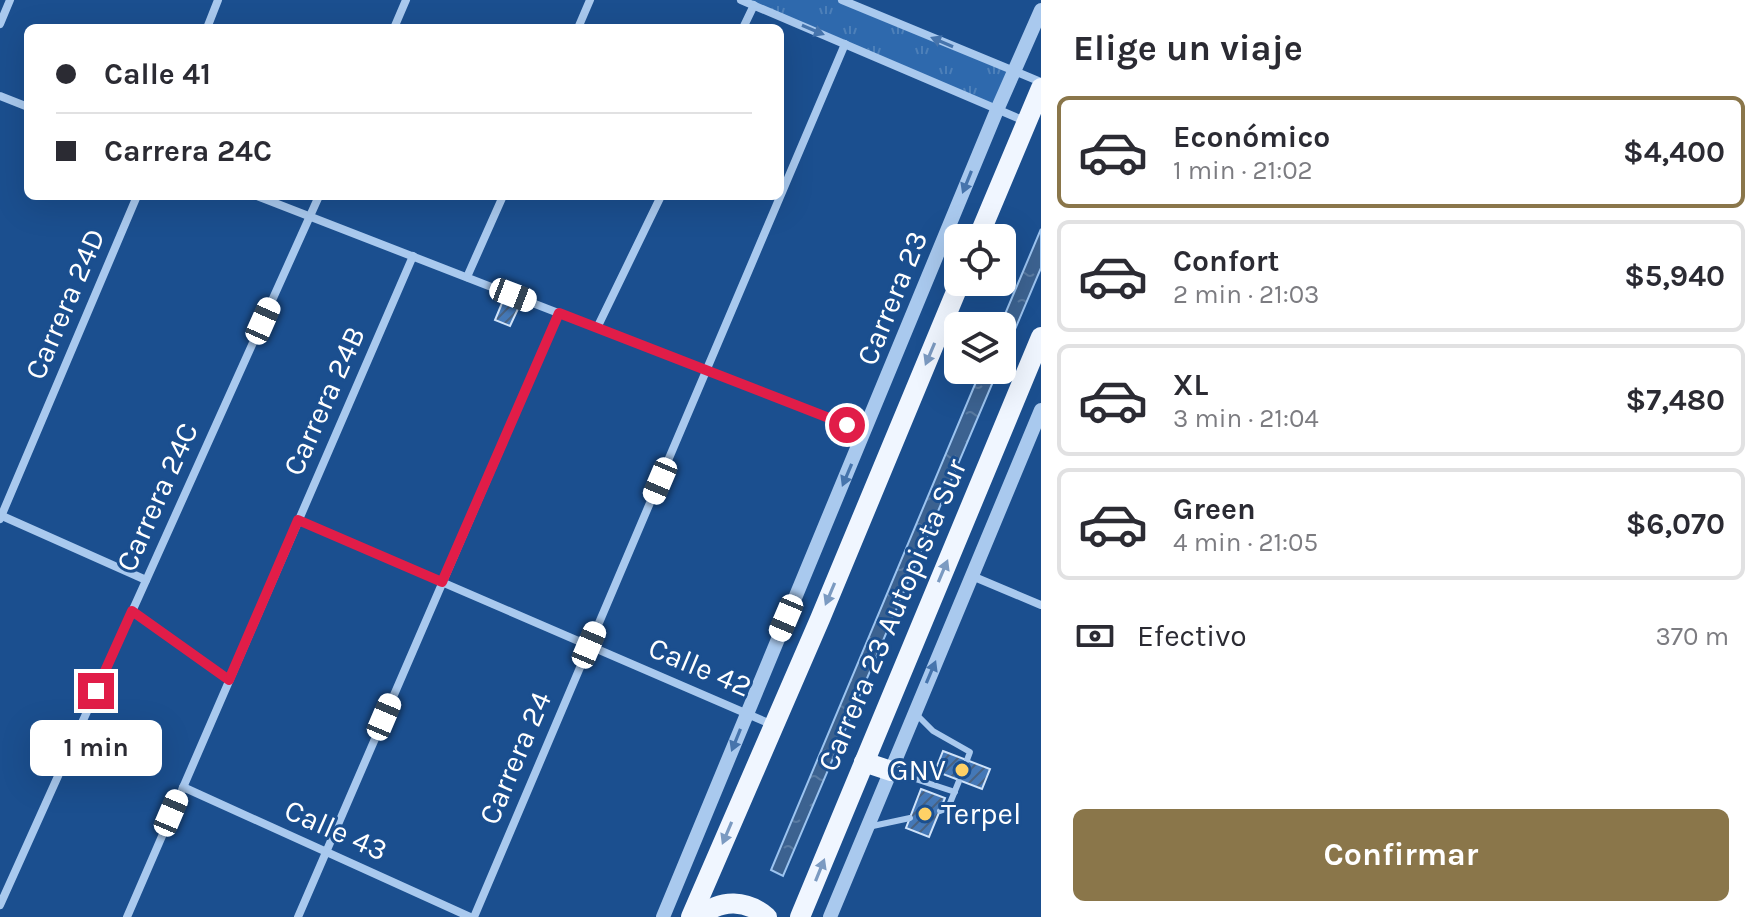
<!DOCTYPE html>
<html lang="es">
<head>
<meta charset="utf-8">
<style>
  body { margin:0; font-family:Karla,sans-serif; background:#f7f7f7; color:#2b2b33; height:100vh; display:flex; flex-direction:column; font-size:30px; white-space:nowrap }
  * { box-sizing:border-box; margin:0 }
  p { font-size:26px; color:#7c7c81 }
  .icon { flex:none; width:44px; height:44px; fill:none; stroke:currentColor; stroke-width:2; stroke-linecap:round; stroke-linejoin:round }
  .map { position:relative; flex:1; overflow:hidden }
  .drawer { display:flex; flex-direction:column; background:#fff; width:720px }
  .drawer>* { flex:none }
  .banner { position:absolute; left:24px; top:24px; width:760px; height:176px; border-radius:12px; box-shadow:0 8px 32px #0002; display:grid; align-content:center; height:176px; padding:0 32px; background:#fff }
  .fabs { position:absolute; left:944px; top:224px; display:grid; gap:16px }
  .fabs a { display:grid; place-items:center; width:72px; height:72px; border-radius:12px; background:#fff; box-shadow:0 8px 32px #0002; font-size:40px }
  .end { position:absolute; width:36px; height:36px; margin:-18px; border:10px solid #e11d48; background:#fff; box-shadow:0 0 0 4px #fff }
  .from { border-radius:50% }
  .bubble { position:absolute; height:56px; border-radius:12px; background:#fff; box-shadow:0 8px 32px #0002; font-size:26px; font-weight:700; line-height:56px; text-align:center }
  .car { position:absolute; width:24px; height:48px; margin:-24px -12px; border-radius:10px; box-shadow:0 0 6px 2px #0007; background:linear-gradient(#fff 24%,#345 0 40%,#fff 0 76%,#345 0 86%,#fff 0) }
  .banner b { display:flex; align-items:center; gap:28px; height:76px; font-size:30px }
  .banner b+b { border-top:2px solid #e1e1e2 }
  .banner i { width:20px; height:20px; background:#2b2b33 }
  ul { padding:0; list-style:none }
  li { display:flex; align-items:center; gap:24px; height:112px; margin:0 16px 12px; padding:0 16px; border:4px solid #e1e1e2; border-radius:12px }
  li div { flex:1 }
  li b { display:block; font-size:30px }
  li em { font-style:normal; font-weight:700 }
  li.current { border-color:#8a764a }
  li>.icon { width:72px; height:72px; stroke-width:1.5 }
  h2 { padding:0 32px; font-size:36px; line-height:96px }
  .pay { display:flex; align-items:center; gap:20px; height:88px; padding:0 32px; font-size:30px }
  .pay p { margin-inline-start:auto }
  .button { display:flex; gap:16px; margin-top:auto; padding:16px 32px }
  .button a { flex:1; height:92px; border-radius:12px; background:#8a764a; color:#fff; font-size:32px; font-weight:700; line-height:92px; text-align:center }
  main { display:flex; flex:1; min-height:0 }
  .map>svg:first-child { display:block }
</style>
</head>
<body>
<main>
<div class="map">
<svg width="1041" height="917" viewBox="0 0 1041 917">
  <defs>
    <pattern id="grass-tufts" width="24" height="20" patternUnits="userSpaceOnUse" patternTransform="scale(2)"><rect width="24" height="20" fill="#2e69ad"/><path d="M3 7l-1-3M5 7V3M7 7l1-3M15 17l-1-3M17 17v-4M19 17l1-3" fill="none" stroke="#4d80b9"/></pattern>
    <pattern id="water-ripples" width="26" height="14" patternUnits="userSpaceOnUse" patternTransform="scale(2)"><rect width="26" height="14" fill="#3c6290"/><path d="M2 4q2-2 4 0t4 0M15 11q2-2 4 0t4 0" fill="none" stroke="#597aa1"/></pattern>
    <pattern id="building-hatch" width="6" height="6" patternUnits="userSpaceOnUse" patternTransform="scale(2)"><rect width="6" height="6" fill="#4478b7"/><path d="M-1 1l2-2M0 6l6-6M5 7l2-2" fill="none" stroke="#486282"/></pattern>
  </defs>
  <rect width="100%" height="100%" fill="#1b4f8f"/>
  <polygon fill="url(#grass-tufts)" points="741,0 842,0 1014,72 997,110"/>
  <g fill="url(#water-ripples)" stroke="#9cc4f0" stroke-width="2">
    <polygon points="1041,229 1041,268 1002,360 1002,326 1000,326"/>
    <polygon points="981,370 998,370 783,876 771,870"/>
  </g>
  <g fill="url(#building-hatch)" stroke="#cfe3fa" stroke-width="2">
    <polygon points="507,291 523,298 510,326 495,320"/>
    <polygon points="943,751 990,769 982,789 935,771"/>
    <polygon points="921,789 945,798 929,837 906,828"/>
  </g>
  <g fill="none" stroke-linecap="round" stroke-linejoin="round">
    <g stroke="#a9c9ee" stroke-width="6">
      <polyline points="915,713 933,731 970,752 967,760"/>
      <polyline points="894,772 955,792"/>
      <polyline points="940,811 948,808 959,781"/>
      <polyline points="868,827 910,818"/>
    </g>
    <g stroke="#a9c9ee" stroke-width="8">
      <polyline points="741,0 1027,122"/>
      <polyline points="842,0 1041,82"/>
      <polyline points="0,24 10,0"/>
      <polyline points="207,28 218,0"/>
      <polyline points="394,28 406,0"/>
      <polyline points="578,28 590,0"/>
      <polyline points="743,28 754,5"/>
      <polyline points="0,96 28,107"/>
      <polyline points="257,196 865,432"/>
      <polyline points="467,277 503,196"/>
      <polyline points="597,328 661,196"/>
      <polyline points="0,515 146,580"/>
      <polyline points="0,519 137,196"/>
      <polyline points="298,520 773,725"/>
      <polyline points="972,576 1041,605"/>
      <polyline points="132,611 229,680"/>
      <polyline points="183,787 470,917"/>
      <polyline points="0,905 319,196"/>
      <polyline points="127,917 413,256"/>
      <polyline points="298,917 559,313"/>
      <polyline points="474,917 845,44"/>
    </g>
    <g stroke="#a9c9ee" stroke-width="14">
      <polyline points="663,917 997,110 1041,10"/>
      <polyline points="830,917 1041,410"/>
    </g>
    <g stroke="#f0f6ff" stroke-width="20">
      <polyline points="978,238 1041,88"/>
      <polyline points="864,762 891,771"/>
      <polyline points="691,917 820,619 960,282"/>
      <path d="M 700,917 C 721,898 747,900 767,917"/>
      <polyline points="800,917 1041,337"/>
    </g>
  </g>
  <defs><path id="oneway-solid" d="M-6-.8H1V-3.2L6.5 0L1 3.2V.8H-6Z" transform="scale(2)"/></defs>
  <g fill="#4674ac">
    <use href="#oneway-solid" transform="translate(813 30) rotate(23)"/>
    <use href="#oneway-solid" transform="translate(942 42) rotate(-157)"/>
    <use href="#oneway-solid" transform="translate(967 182) rotate(112)"/>
    <use href="#oneway-solid" transform="translate(847 475) rotate(113)"/>
    <use href="#oneway-solid" transform="translate(931 672) rotate(-67)"/>
    <use href="#oneway-solid" transform="translate(736 740) rotate(112)"/>
  </g>
  <g fill="#7b9ac1">
    <use href="#oneway-solid" transform="translate(930 354) rotate(113)"/>
    <use href="#oneway-solid" transform="translate(943 571) rotate(-67)"/>
    <use href="#oneway-solid" transform="translate(830 594) rotate(113)"/>
    <use href="#oneway-solid" transform="translate(727 833) rotate(113)"/>
    <use href="#oneway-solid" transform="translate(820 870) rotate(-68)"/>
  </g>
  <g fill="none" stroke-linecap="round" stroke-linejoin="round">
    <polyline stroke="#e11d48" stroke-width="10" points="96,691 132,611 229,680 298,520 442,582 559,313 847,425"/>
  </g>
  <g fill="#ffd166" stroke="#1b4f8f" stroke-width="3">
    <circle cx="962" cy="770" r="8"/>
    <circle cx="925" cy="814" r="8"/>
  </g>
  <g text-anchor="middle" stroke-width="6" stroke-linejoin="round" paint-order="stroke">
    <g font-size="30" fill="#fff" stroke="#1b4f8f">
      <text transform="translate(892 298) rotate(-68)" y="10">Carrera 23</text>
      <text transform="translate(65 304) rotate(-67)" y="10">Carrera 24D</text>
      <text transform="translate(324 401) rotate(-66)" y="10">Carrera 24B</text>
      <text transform="translate(157 497) rotate(-66)" y="10">Carrera 24C</text>
      <text transform="translate(892 615) rotate(-67)" y="10">Carrera 23 Autopista Sur</text>
      <text transform="translate(700 667) rotate(23)" y="10">Calle 42</text>
      <text transform="translate(515 758) rotate(-67)" y="10">Carrera 24</text>
      <text transform="translate(336 830) rotate(24)" y="10">Calle 43</text>
    </g>
    <g font-size="30" fill="#fff" stroke="#1b4f8f" text-anchor="end">
      <text x="946" y="780">GNV</text>
      <text x="941" y="824" text-anchor="start">Terpel</text>
    </g>
  </g>
</svg>
<div class="fabs">
<a><svg class="icon" aria-label="locate" viewBox="0 0 24 24"><circle cx="12" cy="12" r="6"/><path d="M12 2v4M12 18v4M2 12h4M18 12h4"/></svg></a>
<a><svg class="icon" aria-label="layers" viewBox="0 0 24 24"><path d="M12 4l9 5-9 5-9-5zM3 14l9 5 9-5"/></svg></a>
</div>
<i class="end from" style="left:847px;top:425px"></i>
<i class="end" style="left:96px;top:691px"></i>
<div class="bubble" style="left:30px;top:720px;width:132px">1 min</div>
<i class="car" style="left:513px;top:295px;rotate:111deg"></i>
<i class="car" style="left:263px;top:321px;rotate:24deg"></i>
<i class="car" style="left:660px;top:481px;rotate:203deg"></i>
<i class="car" style="left:786px;top:618px;rotate:203deg"></i>
<i class="car" style="left:589px;top:645px;rotate:23deg"></i>
<i class="car" style="left:384px;top:717px;rotate:23deg"></i>
<i class="car" style="left:171px;top:813px;rotate:23deg"></i>
<div class="banner">
<b><i class="from"></i>Calle 41</b>
<b><i></i>Carrera 24C</b>
</div>
</div>
<section class="drawer">
<h2>Elige un viaje</h2>
<ul>
<li class="current"><svg class="icon" aria-label="car" viewBox="0 0 24 24"><path d="M5 17H2v-5l4-1 3-4h7l3 4 3 1v5h-3M9 17h6M6 11h13"/><circle cx="7" cy="17" r="2"/><circle cx="17" cy="17" r="2"/></svg><div><b>Económico</b><p>1 min · 21:02</p></div><em>$4,400</em></li>
<li><svg class="icon" aria-label="car" viewBox="0 0 24 24"><path d="M5 17H2v-5l4-1 3-4h7l3 4 3 1v5h-3M9 17h6M6 11h13"/><circle cx="7" cy="17" r="2"/><circle cx="17" cy="17" r="2"/></svg><div><b>Confort</b><p>2 min · 21:03</p></div><em>$5,940</em></li>
<li><svg class="icon" aria-label="car" viewBox="0 0 24 24"><path d="M5 17H2v-5l4-1 3-4h7l3 4 3 1v5h-3M9 17h6M6 11h13"/><circle cx="7" cy="17" r="2"/><circle cx="17" cy="17" r="2"/></svg><div><b>XL</b><p>3 min · 21:04</p></div><em>$7,480</em></li>
<li><svg class="icon" aria-label="car" viewBox="0 0 24 24"><path d="M5 17H2v-5l4-1 3-4h7l3 4 3 1v5h-3M9 17h6M6 11h13"/><circle cx="7" cy="17" r="2"/><circle cx="17" cy="17" r="2"/></svg><div><b>Green</b><p>4 min · 21:05</p></div><em>$6,070</em></li>
</ul>
<div class="pay"><svg class="icon" aria-label="cash" viewBox="0 0 24 24"><path d="M3 7h18v10H3z"/><circle cx="12" cy="12" r="2"/></svg>Efectivo<p>370 m</p></div>
<div class="button"><a>Confirmar</a></div>
</section>
</main>
</body>
</html>
